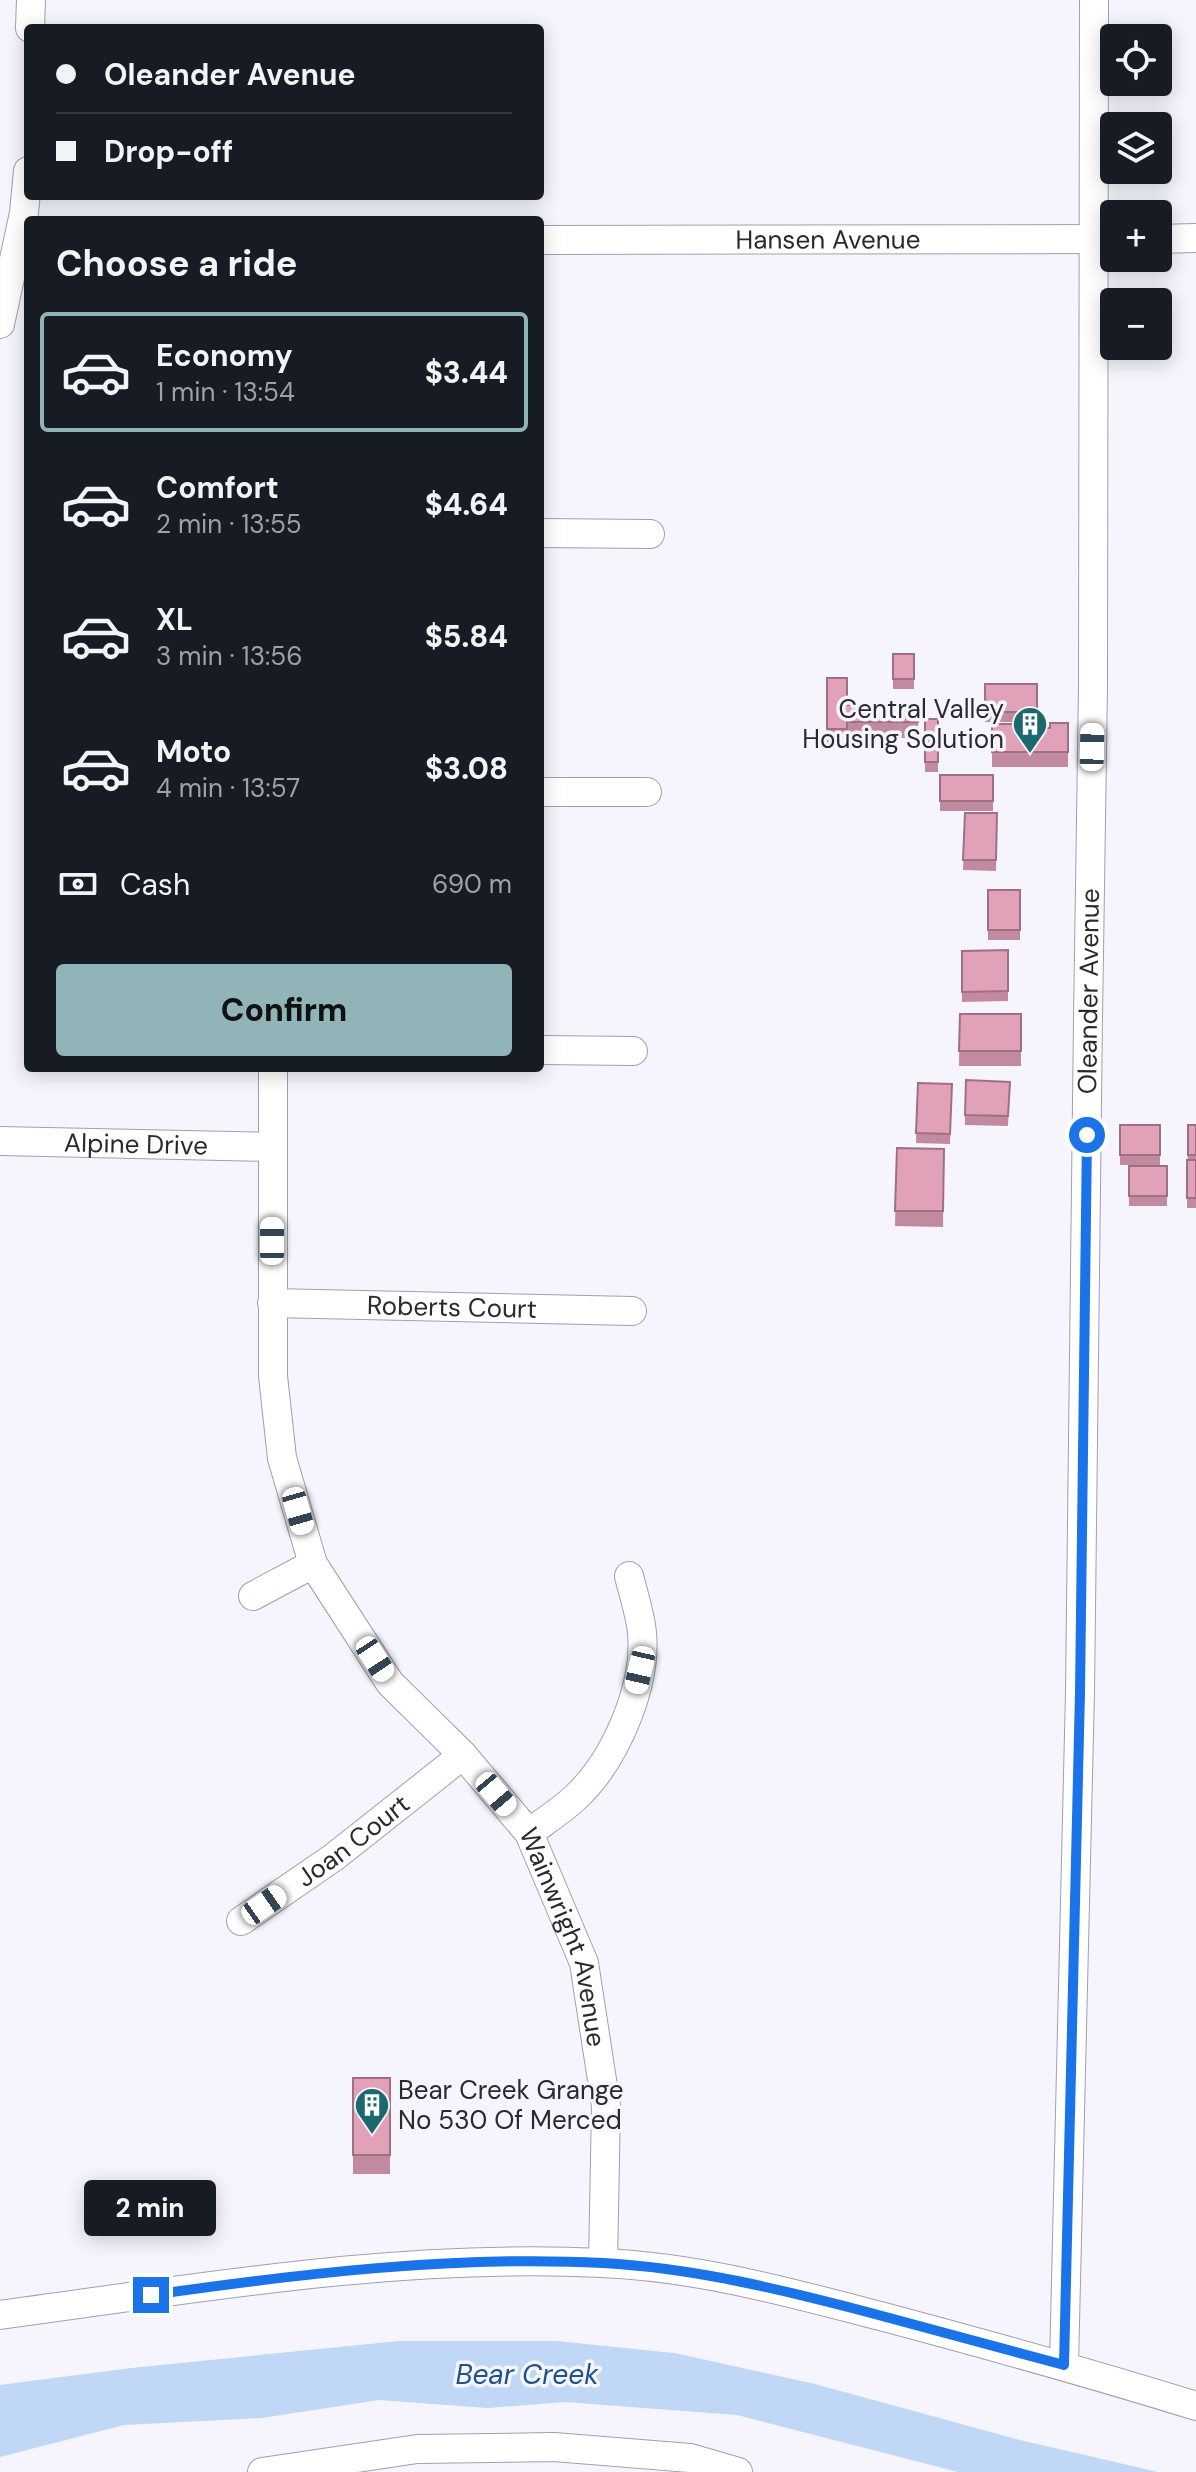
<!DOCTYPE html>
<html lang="en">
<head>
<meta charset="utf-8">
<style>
  body { margin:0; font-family:"DM Sans",sans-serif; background:#20242c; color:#f1f3f6; height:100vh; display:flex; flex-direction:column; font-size:30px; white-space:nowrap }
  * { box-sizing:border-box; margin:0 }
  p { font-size:26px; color:#9ea1a6 }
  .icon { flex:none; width:44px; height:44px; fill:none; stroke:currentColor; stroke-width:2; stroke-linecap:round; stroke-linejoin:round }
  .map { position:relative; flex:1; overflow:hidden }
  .drawer { position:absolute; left:24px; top:216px; width:520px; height:856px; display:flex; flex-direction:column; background:#171b24; border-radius:8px; box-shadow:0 4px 20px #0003 }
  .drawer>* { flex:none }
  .guide { position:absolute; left:24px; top:24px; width:520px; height:176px; border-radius:8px; box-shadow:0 4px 20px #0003; display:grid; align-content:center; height:176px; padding:0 32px; background:#171b24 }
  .controls { position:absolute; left:1100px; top:24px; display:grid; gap:16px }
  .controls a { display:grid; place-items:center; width:72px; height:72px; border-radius:8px; background:#171b24; box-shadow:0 4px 20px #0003; font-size:40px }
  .end { position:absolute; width:36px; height:36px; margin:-18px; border:10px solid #1a73e8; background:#fff; box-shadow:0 0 0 4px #fff }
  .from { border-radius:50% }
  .bubble { position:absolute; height:56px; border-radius:8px; background:#171b24; box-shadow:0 4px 20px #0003; font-size:26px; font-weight:800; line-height:56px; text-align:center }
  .car { position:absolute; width:24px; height:48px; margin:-24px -12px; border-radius:10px; box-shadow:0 0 6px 2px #0007; background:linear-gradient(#fff 24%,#345 0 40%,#fff 0 76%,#345 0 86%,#fff 0) }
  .guide b { display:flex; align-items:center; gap:28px; height:76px; font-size:30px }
  .guide b+b { border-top:2px solid #363941 }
  .guide i { width:20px; height:20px; background:#f1f3f6 }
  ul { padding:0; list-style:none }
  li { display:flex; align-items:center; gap:24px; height:120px; margin:0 16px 12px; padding:0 16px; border:4px solid transparent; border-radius:8px }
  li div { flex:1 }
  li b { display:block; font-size:30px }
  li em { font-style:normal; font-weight:800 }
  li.active { border-color:#91b4b9 }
  li>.icon { width:72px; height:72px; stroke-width:1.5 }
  h2 { padding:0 32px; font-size:36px; line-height:96px }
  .pay { display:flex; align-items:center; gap:20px; height:88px; padding:0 32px; font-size:30px }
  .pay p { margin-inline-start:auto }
  .action { display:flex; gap:16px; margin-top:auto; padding:16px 32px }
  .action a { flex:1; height:92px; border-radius:8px; background:#91b4b9; color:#111; font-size:32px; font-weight:800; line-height:92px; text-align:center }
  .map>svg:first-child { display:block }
</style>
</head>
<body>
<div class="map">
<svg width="1196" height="2472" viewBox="0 0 1196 2472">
  <rect width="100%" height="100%" fill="#f6f4fd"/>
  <polygon fill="#c0d8f6" points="399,2341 556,2341 674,2353 815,2384 1020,2440 1158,2472 958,2472 737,2415 565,2402 487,2408 379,2400 262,2418 124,2425 0,2457 0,2385 131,2368"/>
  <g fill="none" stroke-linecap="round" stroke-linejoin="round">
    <g stroke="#a29fad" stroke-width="30">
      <g id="minor">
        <polyline points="30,28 31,0"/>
        <polyline points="1158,239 1196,238"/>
        <path id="s1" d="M 540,240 L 1114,239"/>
        <polyline points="0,324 24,213 28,171"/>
        <polyline points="540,533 650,534"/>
        <polyline points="540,792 647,792"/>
        <polyline points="540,1050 633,1051"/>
        <path id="s2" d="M 273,1068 L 273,1376 L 282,1458 L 313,1564 L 390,1683 L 463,1755 L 529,1833 L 584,1963 L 606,2106 L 603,2263"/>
        <path id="s3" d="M 0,1141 L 273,1147"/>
        <path id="s4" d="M 272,1303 L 632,1311"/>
        <polyline points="253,1596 313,1564"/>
        <path d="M 529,1833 C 545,1821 564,1809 578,1795 C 617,1757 650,1680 641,1625 C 638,1608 633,1592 629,1576"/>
        <path id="s5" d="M 241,1921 L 334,1857 L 463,1755"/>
        <path d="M 0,2315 C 199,2288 401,2253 602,2263 C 699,2267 792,2293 884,2317 C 989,2345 1093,2374 1196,2406"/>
        <path id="s6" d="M 1064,2365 L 1080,1692 L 1088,1019 L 1093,686 L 1094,0"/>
        <polyline points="262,2472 417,2449 554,2447 690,2458 738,2472"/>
      </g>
    </g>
    <use href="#minor" stroke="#fff" stroke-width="28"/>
  </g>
  <g fill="#c28a9e">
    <rect x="893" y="654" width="21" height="35"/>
    <polygon points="827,678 847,705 918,705 918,738 847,738 847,744 827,744"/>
    <rect x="985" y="684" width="52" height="38"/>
    <rect x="925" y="719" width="13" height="53"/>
    <polygon points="1068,723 1068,767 992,767 992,724 1035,728 1050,728"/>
    <rect x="940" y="775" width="53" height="36"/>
    <polygon points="965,813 997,813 996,871 963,870"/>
    <rect x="988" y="890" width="32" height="50"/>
    <polygon points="1008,950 1008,1001 962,1002 962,951"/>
    <polygon points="960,1014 1021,1014 1021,1066 959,1066"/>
    <polygon points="1010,1082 1008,1126 965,1125 965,1115"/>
    <polygon points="918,1083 952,1084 950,1144 916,1143"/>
    <rect x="1120" y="1125" width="40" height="40"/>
    <polygon points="1188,1125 1196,1125 1196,1208 1187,1208"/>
    <polygon points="897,1148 944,1149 943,1227 895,1226"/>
    <rect x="1129" y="1166" width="38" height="40"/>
    <rect x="353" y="2078" width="37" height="96"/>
  </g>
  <g fill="#e1a1b8" stroke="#9e7181" stroke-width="2">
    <rect x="893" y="654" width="21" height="25"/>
    <polygon points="827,678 847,678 847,705 918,705 918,722 847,722 847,729 827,729"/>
    <rect x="985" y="684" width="52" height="28"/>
    <rect x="925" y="719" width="13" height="43"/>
    <polygon points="1050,723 1068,723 1068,752 992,752 992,724 1035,724 1035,728 1050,728"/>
    <rect x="940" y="775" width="53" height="26"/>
    <polygon points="965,813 997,813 996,860 963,860"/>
    <rect x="988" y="890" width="32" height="40"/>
    <polygon points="1008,950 1008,991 962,992 962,951"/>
    <polygon points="960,1014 1021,1014 1021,1051 959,1051"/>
    <polygon points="966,1080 1010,1082 1008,1116 965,1115"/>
    <polygon points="918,1083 952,1084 950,1134 916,1133"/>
    <rect x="1120" y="1125" width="40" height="30"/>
    <rect x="1188" y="1125" width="8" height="30"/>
    <polygon points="897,1148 944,1149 943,1211 895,1211"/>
    <rect x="1187" y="1160" width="9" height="38"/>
    <rect x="1129" y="1166" width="38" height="30"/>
    <rect x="353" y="2078" width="37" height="77"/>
  </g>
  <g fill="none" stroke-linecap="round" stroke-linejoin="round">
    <path stroke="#1a73e8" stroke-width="10" d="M 151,2295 C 298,2274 454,2255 603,2263 C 695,2268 783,2290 871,2313 C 935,2330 1000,2348 1064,2365 L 1080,1692 L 1087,1135"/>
  </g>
  <defs>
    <g id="building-pin" transform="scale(1.8)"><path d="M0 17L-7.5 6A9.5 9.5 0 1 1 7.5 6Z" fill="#1b686f" stroke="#f6f4fd"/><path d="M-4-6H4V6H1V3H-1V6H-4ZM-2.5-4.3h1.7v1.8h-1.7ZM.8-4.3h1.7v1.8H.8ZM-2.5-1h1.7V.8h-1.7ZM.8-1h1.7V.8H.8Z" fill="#fff"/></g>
  </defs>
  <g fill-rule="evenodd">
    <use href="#building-pin" x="1030" y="724"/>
    <use href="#building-pin" x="372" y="2105"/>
  </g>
  <g text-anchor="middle" stroke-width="7" stroke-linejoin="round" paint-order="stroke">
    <g font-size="26" fill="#2a292e" stroke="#f6f4fd">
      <text dy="9" stroke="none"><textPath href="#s1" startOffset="288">Hansen Avenue</textPath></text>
      <text dy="9" stroke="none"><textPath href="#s6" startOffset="1374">Oleander Avenue</textPath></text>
      <text dy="9" stroke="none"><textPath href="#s3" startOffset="136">Alpine Drive</textPath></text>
      <text dy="9" stroke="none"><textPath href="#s4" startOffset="180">Roberts Court</textPath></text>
      <text dy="9" stroke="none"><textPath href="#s5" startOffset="138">Joan Court</textPath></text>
      <text dy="9" stroke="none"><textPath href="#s2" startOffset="958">Wainwright Avenue</textPath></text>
    </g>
    <g font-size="26" fill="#2a292e" stroke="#f6f4fd" text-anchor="end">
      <text x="1004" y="718">Central Valley<tspan x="1004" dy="30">Housing Solution</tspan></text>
      <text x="398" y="2099" text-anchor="start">Bear Creek Grange<tspan x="398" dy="30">No 530 Of Merced</tspan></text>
    </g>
    <g font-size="28" font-style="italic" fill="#1c538c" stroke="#f6f4fd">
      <text x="527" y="2384">Bear Creek</text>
    </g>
  </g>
</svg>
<div class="controls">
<a><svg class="icon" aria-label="locate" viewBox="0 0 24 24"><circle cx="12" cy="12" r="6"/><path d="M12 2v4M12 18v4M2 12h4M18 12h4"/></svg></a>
<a><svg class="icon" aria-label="layers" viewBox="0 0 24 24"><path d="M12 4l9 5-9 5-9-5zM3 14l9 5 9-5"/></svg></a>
<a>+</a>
<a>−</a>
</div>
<i class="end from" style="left:1087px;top:1135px"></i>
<i class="end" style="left:151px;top:2295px"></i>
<div class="bubble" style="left:84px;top:2180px;width:132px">2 min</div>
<i class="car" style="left:1092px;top:747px;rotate:1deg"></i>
<i class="car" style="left:272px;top:1241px;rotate:0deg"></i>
<i class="car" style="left:298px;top:1511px;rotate:164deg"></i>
<i class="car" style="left:375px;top:1659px;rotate:147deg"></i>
<i class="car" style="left:640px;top:1670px;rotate:193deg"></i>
<i class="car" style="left:496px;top:1794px;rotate:140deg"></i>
<i class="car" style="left:264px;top:1905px;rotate:55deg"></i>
<div class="guide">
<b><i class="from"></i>Oleander Avenue</b>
<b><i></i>Drop-off</b>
</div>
<section class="drawer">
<h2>Choose a ride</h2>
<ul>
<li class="active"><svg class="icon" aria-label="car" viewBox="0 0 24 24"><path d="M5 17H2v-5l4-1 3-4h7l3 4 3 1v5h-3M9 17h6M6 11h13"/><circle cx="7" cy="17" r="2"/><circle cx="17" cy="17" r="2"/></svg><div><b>Economy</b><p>1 min · 13:54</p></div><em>$3.44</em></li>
<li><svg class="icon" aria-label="car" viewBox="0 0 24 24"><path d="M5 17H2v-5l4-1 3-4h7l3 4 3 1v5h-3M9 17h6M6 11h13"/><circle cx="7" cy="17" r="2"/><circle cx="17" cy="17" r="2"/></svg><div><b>Comfort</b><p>2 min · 13:55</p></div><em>$4.64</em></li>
<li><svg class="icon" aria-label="car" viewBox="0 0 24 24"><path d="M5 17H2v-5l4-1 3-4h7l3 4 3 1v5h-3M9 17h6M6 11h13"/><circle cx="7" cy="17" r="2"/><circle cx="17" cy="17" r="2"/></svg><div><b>XL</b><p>3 min · 13:56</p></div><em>$5.84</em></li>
<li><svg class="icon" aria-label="car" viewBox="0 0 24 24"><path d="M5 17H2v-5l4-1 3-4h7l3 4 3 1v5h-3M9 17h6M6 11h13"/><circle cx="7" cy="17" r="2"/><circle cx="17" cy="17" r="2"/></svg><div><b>Moto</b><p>4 min · 13:57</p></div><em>$3.08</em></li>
</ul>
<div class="pay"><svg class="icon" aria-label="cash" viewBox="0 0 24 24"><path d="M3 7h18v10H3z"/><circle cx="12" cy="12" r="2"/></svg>Cash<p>690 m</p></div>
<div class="action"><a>Confirm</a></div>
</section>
</div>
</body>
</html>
